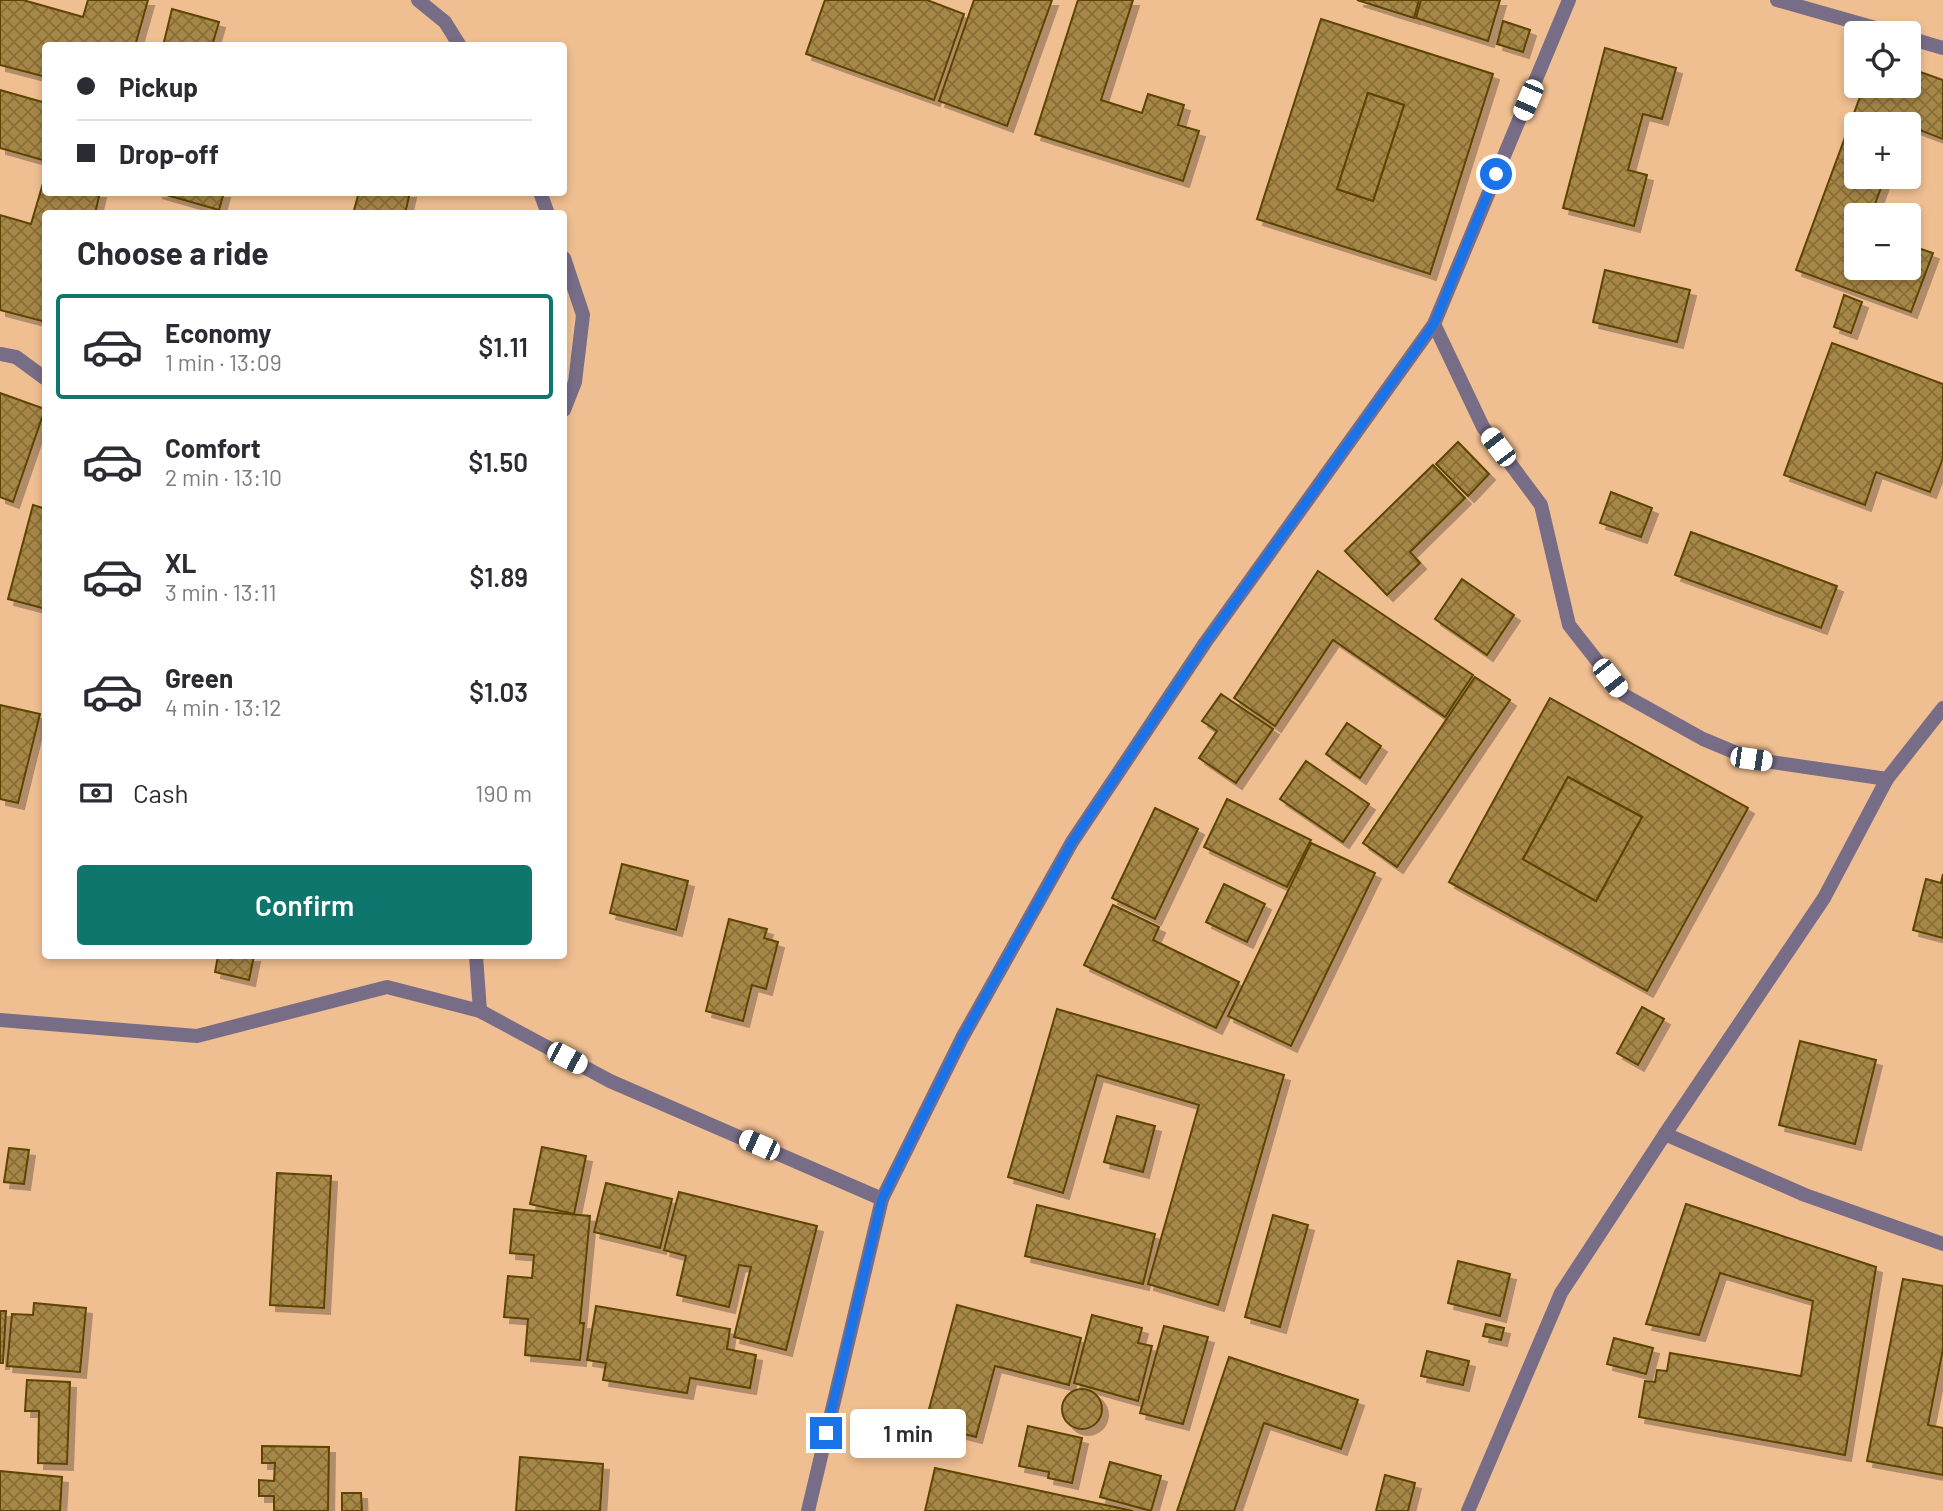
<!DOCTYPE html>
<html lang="en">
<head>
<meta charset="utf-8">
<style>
  body { margin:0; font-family:Barlow,sans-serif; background:#f2f2f3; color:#2b2b33; height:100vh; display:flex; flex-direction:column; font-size:26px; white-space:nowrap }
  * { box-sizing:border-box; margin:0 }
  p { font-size:23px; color:#7c7c81 }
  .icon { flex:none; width:38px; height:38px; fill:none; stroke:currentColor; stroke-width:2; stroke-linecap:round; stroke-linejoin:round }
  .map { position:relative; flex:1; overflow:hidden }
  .side { position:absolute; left:42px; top:210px; width:525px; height:749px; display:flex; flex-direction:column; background:#fff; border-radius:7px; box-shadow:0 4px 10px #0003 }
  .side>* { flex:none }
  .guide { position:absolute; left:42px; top:42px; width:525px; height:154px; border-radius:7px; box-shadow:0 4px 10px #0003; display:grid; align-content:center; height:154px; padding:0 35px; background:#fff }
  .controls { position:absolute; left:1844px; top:21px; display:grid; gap:14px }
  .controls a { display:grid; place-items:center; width:77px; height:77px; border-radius:7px; background:#fff; box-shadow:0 4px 10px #0003; font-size:35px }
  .end { position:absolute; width:32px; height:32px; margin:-16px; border:9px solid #1a73e8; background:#fff; box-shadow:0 0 0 4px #fff }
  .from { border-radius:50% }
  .bubble { position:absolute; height:49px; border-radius:7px; background:#fff; box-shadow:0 4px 10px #0003; font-size:23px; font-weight:600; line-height:49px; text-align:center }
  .car { position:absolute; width:21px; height:42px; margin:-21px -10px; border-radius:9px; box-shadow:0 0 5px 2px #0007; background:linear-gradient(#fff 24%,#345 0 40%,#fff 0 76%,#345 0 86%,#fff 0) }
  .guide b { display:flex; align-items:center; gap:24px; height:66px; font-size:26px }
  .guide b+b { border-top:2px solid #e1e1e2 }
  .guide i { width:18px; height:18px; background:#2b2b33 }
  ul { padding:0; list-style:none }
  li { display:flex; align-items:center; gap:21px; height:105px; margin:0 14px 10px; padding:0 21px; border:4px solid transparent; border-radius:7px }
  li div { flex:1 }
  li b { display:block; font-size:26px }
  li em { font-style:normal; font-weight:600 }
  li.selected { border-color:#0f766e }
  li>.icon { width:63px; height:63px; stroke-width:1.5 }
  h2 { padding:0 35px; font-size:32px; line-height:84px }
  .pay { display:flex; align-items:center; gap:18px; height:77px; padding:0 35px; font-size:26px }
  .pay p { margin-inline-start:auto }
  .cta { display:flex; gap:14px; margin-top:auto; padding:14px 35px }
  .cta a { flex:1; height:80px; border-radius:7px; background:#0f766e; color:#fff; font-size:28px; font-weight:600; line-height:80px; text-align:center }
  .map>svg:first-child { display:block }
</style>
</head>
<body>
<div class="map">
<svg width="1943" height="1511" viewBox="0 0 1943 1511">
  <defs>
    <pattern id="building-cross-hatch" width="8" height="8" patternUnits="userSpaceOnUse" patternTransform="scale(1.75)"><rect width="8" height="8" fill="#a68746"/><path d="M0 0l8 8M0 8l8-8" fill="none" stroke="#886e39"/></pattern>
    <filter id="shadow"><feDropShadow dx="6" dy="6" stdDeviation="0" flood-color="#0004"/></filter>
  </defs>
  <rect width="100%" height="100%" fill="#f0bf91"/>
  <g fill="url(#building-cross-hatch)" stroke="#5d4400" stroke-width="2" fill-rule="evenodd" filter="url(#shadow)">
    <polygon points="0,0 23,0 83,17 88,0 148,0 135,46 46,46 46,77 0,65"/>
    <polygon points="825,0 927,0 964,14 934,100 806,54"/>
    <polygon points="974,0 1052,0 1007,126 939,101"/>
    <polygon points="1078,0 1133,0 1101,100 1142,113 1148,94 1184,105 1178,125 1199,131 1183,181 1035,134"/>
    <polygon points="1357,0 1419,0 1414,18"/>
    <polygon points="1421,0 1500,0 1488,41 1416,18"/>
    <polygon points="172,9 219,22 212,46 163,46"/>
    <path d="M 1321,19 L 1493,74 L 1430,274 L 1257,219 ZM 1368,93 L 1404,105 L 1373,201 L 1337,189 Z"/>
    <polygon points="1503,21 1530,30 1523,52 1497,44"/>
    <polygon points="1605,48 1676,68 1662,119 1643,114 1628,170 1647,175 1634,226 1563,208"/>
    <polygon points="1909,68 1943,80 1943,139 1909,126 1909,124 1857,124 1857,177 1885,177 1871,215 1857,215 1857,268 1909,268 1909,245 1933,253 1911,312 1796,270 1864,86 1909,86"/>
    <polygon points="0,90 46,103 46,161 0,148"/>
    <polygon points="1368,93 1404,105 1373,201 1337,189"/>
    <polygon points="46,173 46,192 100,192 95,214 46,214 46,322 0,310 0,215 31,224"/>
    <polygon points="156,192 224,192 219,210"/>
    <polygon points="359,192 410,192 405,214 353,214"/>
    <polygon points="1605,270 1690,290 1677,342 1593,322"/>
    <polygon points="1844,295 1862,302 1851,333 1834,327"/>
    <polygon points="1832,343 1943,384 1943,458 1930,492 1876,472 1865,505 1784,475"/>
    <polygon points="0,393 45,409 13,502 0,497"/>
    <polygon points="1458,442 1489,474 1468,496 1436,464"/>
    <polygon points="1433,465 1465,498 1410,552 1420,563 1387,595 1345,551"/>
    <polygon points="1611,492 1652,508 1641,537 1600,523"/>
    <polygon points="33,505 46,509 46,609 8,599"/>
    <polygon points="1691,532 1837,586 1821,628 1675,575"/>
    <polygon points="1318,571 1473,675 1445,717 1333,640 1275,726 1234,698"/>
    <polygon points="1462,579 1514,615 1487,655 1435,619"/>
    <polygon points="1475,677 1510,700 1397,867 1363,843"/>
    <polygon points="1221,694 1273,729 1236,783 1199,758 1217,731 1202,721"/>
    <path d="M 1550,698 L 1748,808 L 1647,991 L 1449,882 ZM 1568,777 L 1642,817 L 1596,901 L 1523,859 Z"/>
    <polygon points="0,705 40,714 18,803 0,799"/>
    <polygon points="1347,723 1381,746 1360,778 1326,754"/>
    <polygon points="1306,761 1369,804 1343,842 1280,799"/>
    <polygon points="1568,777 1642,817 1596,901 1523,859"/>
    <polygon points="1227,799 1311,840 1287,887 1204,847"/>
    <polygon points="1155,808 1198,829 1155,919 1112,898"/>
    <polygon points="1311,843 1375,873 1291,1046 1228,1016"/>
    <polygon points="622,864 688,881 676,930 610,913"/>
    <polygon points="1943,874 1943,938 1913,930 1926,879 1941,883"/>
    <polygon points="1224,884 1265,904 1247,942 1206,922"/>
    <polygon points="1113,905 1159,927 1153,940 1239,982 1216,1028 1084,965"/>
    <polygon points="729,919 767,929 764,938 778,942 766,989 752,985 743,1021 706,1011"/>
    <polygon points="218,956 254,956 249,980 215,972"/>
    <polygon points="1642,1007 1664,1019 1638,1065 1617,1053"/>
    <polygon points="1057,1009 1284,1075 1218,1305 1148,1284 1199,1105 1097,1075 1063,1193 1008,1177"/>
    <polygon points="1800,1041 1876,1060 1855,1144 1779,1125"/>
    <polygon points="1117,1116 1155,1126 1143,1172 1104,1162"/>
    <polygon points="542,1147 586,1156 574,1214 530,1204"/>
    <polygon points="9,1148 29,1150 24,1184 4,1182"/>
    <polygon points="277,1173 331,1176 324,1308 270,1305"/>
    <polygon points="606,1183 672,1199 660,1248 594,1232"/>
    <polygon points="679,1192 817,1226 786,1350 734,1337 751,1267 739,1265 729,1307 677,1295 686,1256 664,1250"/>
    <polygon points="1686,1204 1876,1267 1845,1455 1639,1417 1645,1381 1655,1382 1657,1370 1667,1371 1670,1353 1801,1376 1813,1301 1720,1273 1699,1335 1646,1324"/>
    <polygon points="1037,1205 1155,1234 1143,1284 1025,1256"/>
    <polygon points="514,1209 590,1216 580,1323 584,1323 580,1360 525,1355 528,1319 504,1317 508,1276 532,1278 534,1255 510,1253"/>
    <polygon points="1273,1215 1308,1225 1280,1327 1245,1317"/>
    <polygon points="1458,1261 1510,1274 1500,1316 1448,1303"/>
    <polygon points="1903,1279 1943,1286 1943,1349 1928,1425 1943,1428 1943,1475 1867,1461"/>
    <polygon points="34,1303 86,1308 80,1372 7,1366 12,1314 33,1315"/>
    <polygon points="957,1305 1081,1338 1069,1385 995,1366 976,1437 925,1424"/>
    <polygon points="596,1306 730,1329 727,1349 756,1355 750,1388 690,1378 687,1393 603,1380 606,1363 587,1360"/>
    <polygon points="0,1311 6,1311 3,1363 0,1363"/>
    <polygon points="1092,1315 1142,1328 1138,1343 1152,1346 1138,1401 1074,1383"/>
    <polygon points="1486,1324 1504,1328 1501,1340 1483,1336"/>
    <polygon points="1164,1326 1208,1337 1183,1424 1140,1413"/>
    <polygon points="1614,1338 1653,1348 1646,1374 1607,1364"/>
    <polygon points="1427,1351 1469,1361 1463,1385 1421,1376"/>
    <polygon points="1229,1357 1358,1400 1341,1449 1264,1423 1234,1511 1177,1511"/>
    <polygon points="27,1380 70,1382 67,1464 38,1463 39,1411 25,1411"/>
    <circle cx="1082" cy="1409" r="20"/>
    <polygon points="1028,1426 1082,1438 1072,1483 1048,1478 1049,1472 1019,1466"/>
    <polygon points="262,1446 329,1447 328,1511 274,1511 274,1496 259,1496 259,1480 274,1481 275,1463 262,1463"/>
    <polygon points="520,1457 603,1464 600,1511 516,1511"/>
    <polygon points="1110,1462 1161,1476 1151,1511 1100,1497"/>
    <polygon points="935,1468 1133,1511 925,1511"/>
    <polygon points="0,1471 62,1477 60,1511 0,1511"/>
    <polygon points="1385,1475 1415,1483 1408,1511 1376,1511"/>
    <polygon points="342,1493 361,1493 362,1511 342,1511"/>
  </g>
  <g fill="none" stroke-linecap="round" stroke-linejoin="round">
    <g stroke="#786d87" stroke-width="14">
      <polyline points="418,0 445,22 460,46"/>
      <polyline points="1777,0 1893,33"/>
      <polyline points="1909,38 1943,48"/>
      <polyline points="540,192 548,214"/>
      <polyline points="564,258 583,315 575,382 564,410"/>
      <polyline points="1434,324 1483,427 1541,505 1569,625 1624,695 1703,739 1751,759 1887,779"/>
      <polyline points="0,354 16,357 46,379"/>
      <polyline points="1943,708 1887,779 1824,898 1665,1134 1805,1195 1943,1244"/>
      <polyline points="476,956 480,1011"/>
      <polyline points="0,1020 197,1036 387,987 480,1011 610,1081 882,1199"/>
      <polyline points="808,1511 882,1199 962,1038 1072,842 1205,643 1434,324 1569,0"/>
      <polyline points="1468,1511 1561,1293 1665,1134"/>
    </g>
  </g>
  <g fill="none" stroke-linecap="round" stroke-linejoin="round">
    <polyline stroke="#1a73e8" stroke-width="9" points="826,1433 882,1199 962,1038 1072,842 1205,643 1434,324 1496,174"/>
  </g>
</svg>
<div class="controls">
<a><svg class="icon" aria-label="locate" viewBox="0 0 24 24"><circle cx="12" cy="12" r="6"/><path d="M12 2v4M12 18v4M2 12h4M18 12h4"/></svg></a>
<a>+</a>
<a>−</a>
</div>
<i class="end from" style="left:1496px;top:174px"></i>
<i class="end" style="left:826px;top:1433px"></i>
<div class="bubble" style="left:850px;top:1409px;width:116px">1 min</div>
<i class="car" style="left:1528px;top:100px;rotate:203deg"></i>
<i class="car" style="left:1498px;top:447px;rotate:323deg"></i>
<i class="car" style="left:1610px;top:678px;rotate:142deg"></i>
<i class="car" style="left:1751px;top:759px;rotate:98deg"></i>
<i class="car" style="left:567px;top:1058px;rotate:118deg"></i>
<i class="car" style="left:759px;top:1145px;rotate:294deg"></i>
<div class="guide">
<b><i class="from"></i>Pickup</b>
<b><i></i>Drop-off</b>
</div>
<section class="side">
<h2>Choose a ride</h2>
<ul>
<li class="selected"><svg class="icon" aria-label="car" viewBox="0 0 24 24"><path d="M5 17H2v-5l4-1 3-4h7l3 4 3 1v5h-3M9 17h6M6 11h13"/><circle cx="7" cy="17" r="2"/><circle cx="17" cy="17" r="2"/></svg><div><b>Economy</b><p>1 min · 13:09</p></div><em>$1.11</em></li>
<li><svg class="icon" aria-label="car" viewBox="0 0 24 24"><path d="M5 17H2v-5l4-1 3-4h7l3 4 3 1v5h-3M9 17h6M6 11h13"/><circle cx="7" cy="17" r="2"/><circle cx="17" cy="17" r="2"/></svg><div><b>Comfort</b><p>2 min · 13:10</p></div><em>$1.50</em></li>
<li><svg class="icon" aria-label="car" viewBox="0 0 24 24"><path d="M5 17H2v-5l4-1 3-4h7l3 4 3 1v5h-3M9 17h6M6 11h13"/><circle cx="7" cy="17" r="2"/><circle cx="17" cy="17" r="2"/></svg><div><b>XL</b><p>3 min · 13:11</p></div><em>$1.89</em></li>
<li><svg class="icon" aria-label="car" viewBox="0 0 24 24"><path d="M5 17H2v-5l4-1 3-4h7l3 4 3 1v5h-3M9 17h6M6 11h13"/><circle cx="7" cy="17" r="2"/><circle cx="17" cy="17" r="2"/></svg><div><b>Green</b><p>4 min · 13:12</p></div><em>$1.03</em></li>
</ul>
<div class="pay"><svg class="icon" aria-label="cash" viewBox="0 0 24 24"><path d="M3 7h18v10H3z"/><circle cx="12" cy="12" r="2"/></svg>Cash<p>190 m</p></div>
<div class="cta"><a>Confirm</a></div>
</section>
</div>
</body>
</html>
